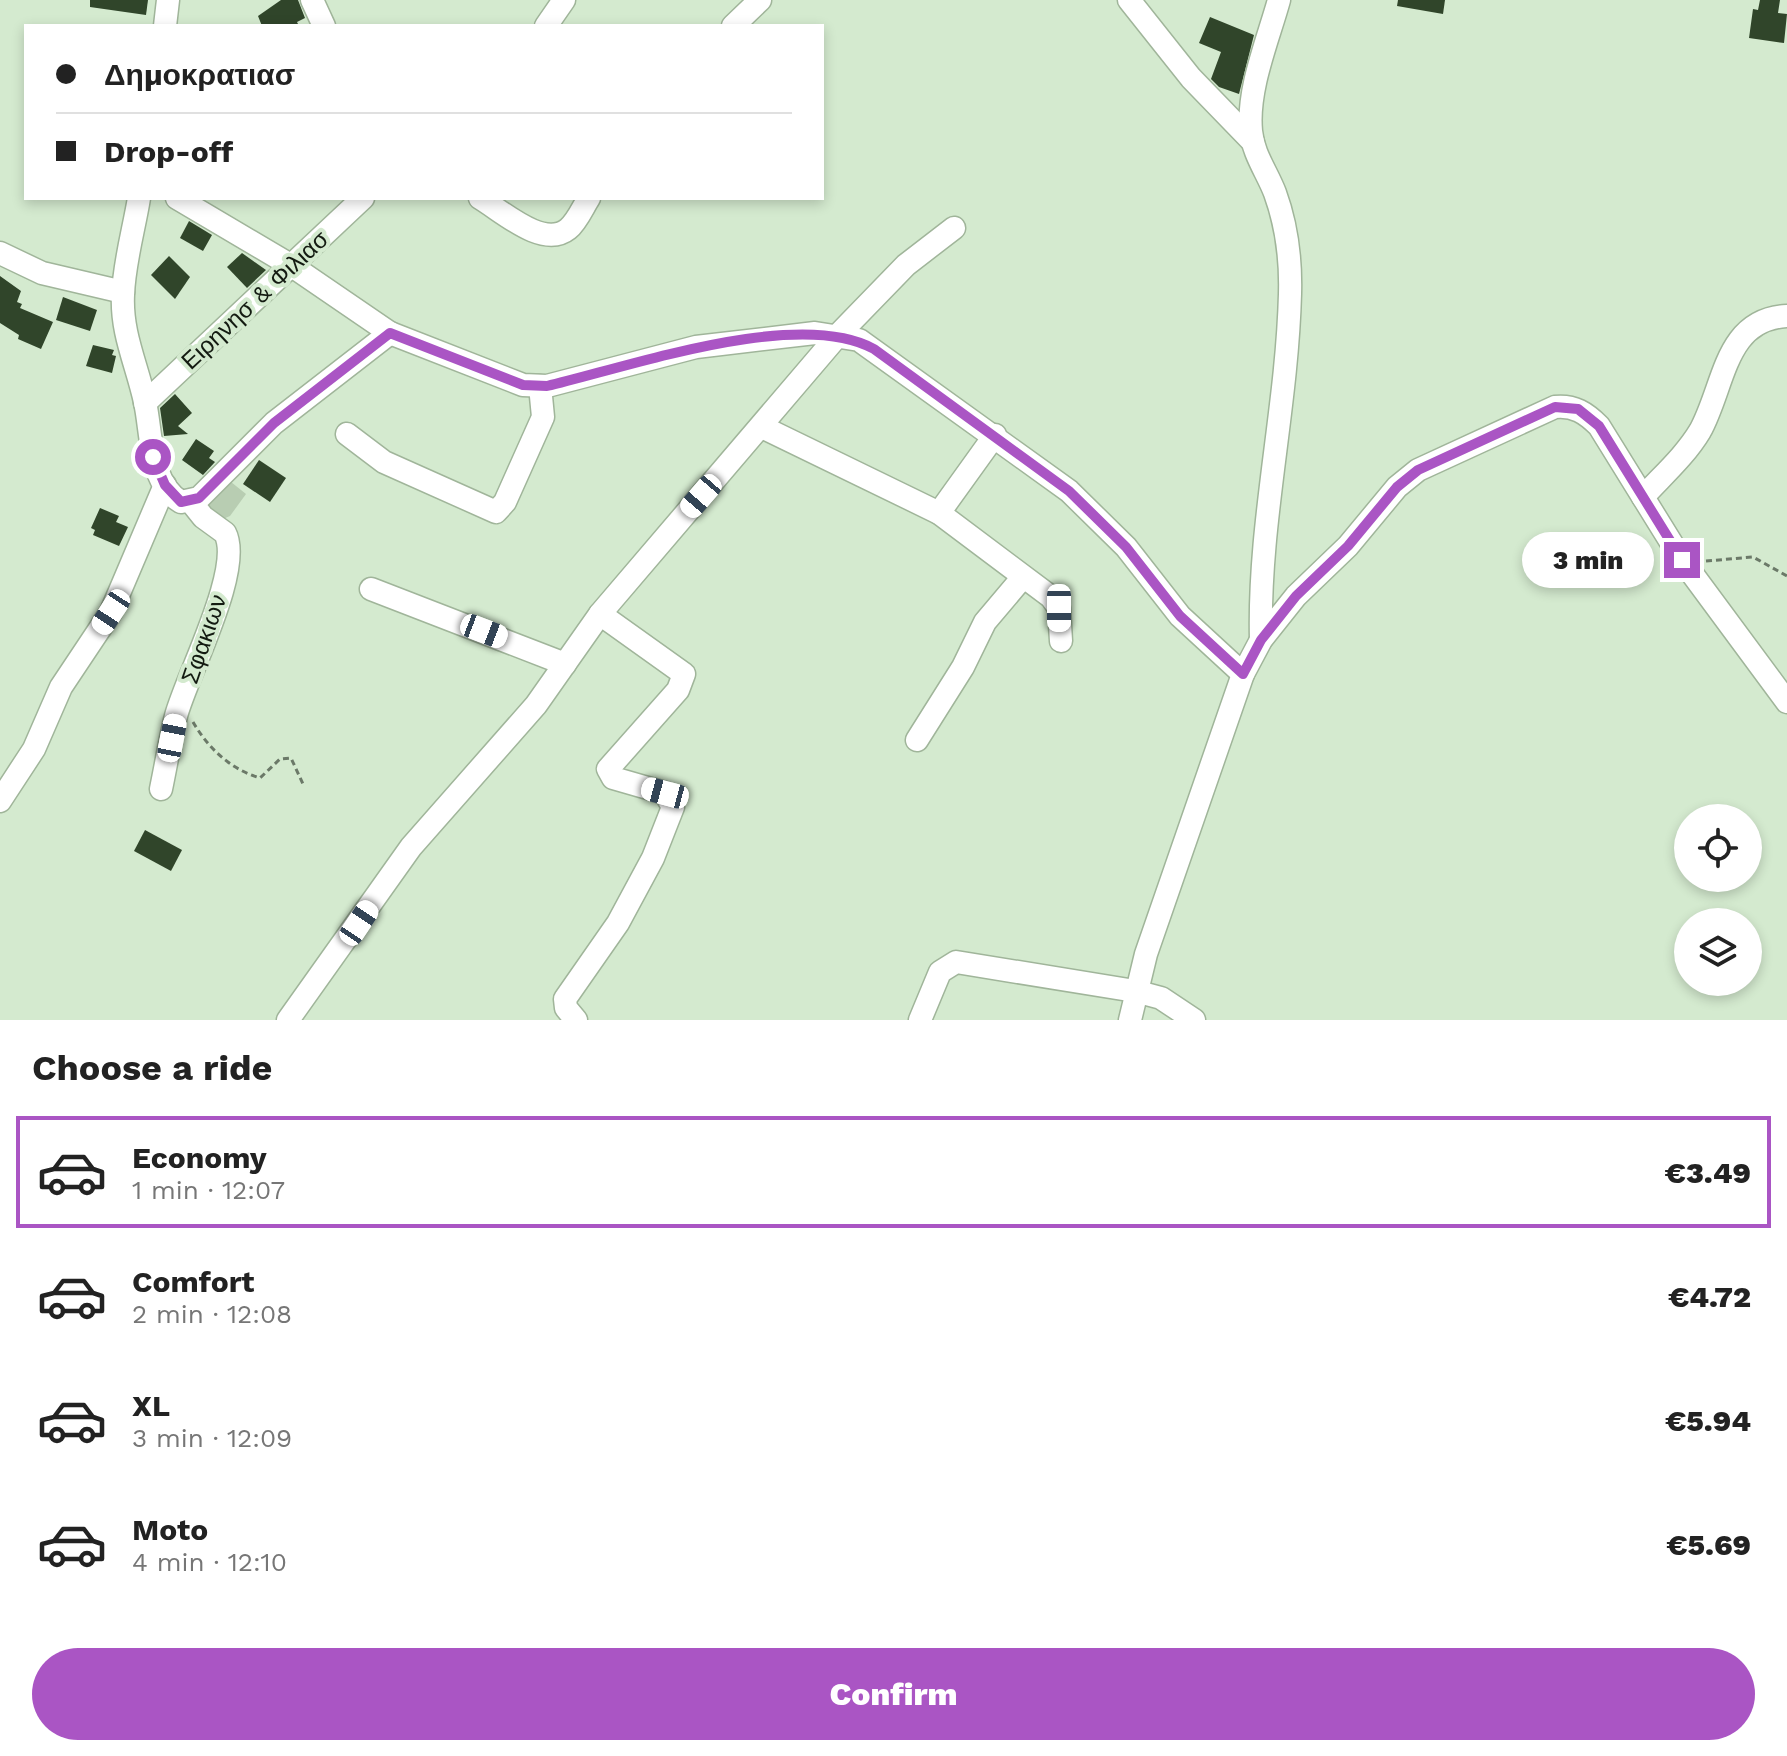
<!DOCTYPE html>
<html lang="en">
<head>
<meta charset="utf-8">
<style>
  body { margin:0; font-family:"Work Sans",sans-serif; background:#f2f2f2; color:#222; height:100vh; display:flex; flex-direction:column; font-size:30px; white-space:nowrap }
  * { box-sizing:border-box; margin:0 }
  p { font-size:26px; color:#767676 }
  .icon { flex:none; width:44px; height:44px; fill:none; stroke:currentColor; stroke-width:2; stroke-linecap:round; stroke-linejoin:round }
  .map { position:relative; height:1020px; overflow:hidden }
  .drawer { display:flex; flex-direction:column; background:#fff; flex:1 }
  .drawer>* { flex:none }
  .banner { position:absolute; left:24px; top:24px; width:800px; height:176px; border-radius:0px; box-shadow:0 4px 12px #0003; display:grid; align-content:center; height:176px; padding:0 32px; background:#fff }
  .buttons { position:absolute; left:1674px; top:804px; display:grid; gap:16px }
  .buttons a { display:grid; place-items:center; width:88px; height:88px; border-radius:50%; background:#fff; box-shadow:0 4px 12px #0003; font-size:40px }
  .end { position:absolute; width:36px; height:36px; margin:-18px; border:10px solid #aa55c4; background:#fff; box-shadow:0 0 0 4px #fff }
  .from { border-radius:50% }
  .bubble { position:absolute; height:56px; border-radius:28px; background:#fff; box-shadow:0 4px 12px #0003; font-size:26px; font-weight:800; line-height:56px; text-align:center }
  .car { position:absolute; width:24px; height:48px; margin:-24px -12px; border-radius:10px; box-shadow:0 0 6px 2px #0007; background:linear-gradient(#fff 24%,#345 0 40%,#fff 0 76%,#345 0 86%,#fff 0) }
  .banner b { display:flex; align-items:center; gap:28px; height:76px; font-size:30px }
  .banner b+b { border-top:2px solid #e0e0e0 }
  .banner i { width:20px; height:20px; background:#222 }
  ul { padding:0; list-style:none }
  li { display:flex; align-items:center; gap:24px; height:112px; margin:0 16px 12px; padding:0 16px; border:4px solid transparent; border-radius:0px }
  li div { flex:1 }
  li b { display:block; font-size:30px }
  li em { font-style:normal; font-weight:800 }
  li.active { border-color:#aa55c4 }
  li>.icon { width:72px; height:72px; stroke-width:1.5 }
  h2 { padding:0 32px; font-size:36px; line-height:96px }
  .action { display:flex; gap:16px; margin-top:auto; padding:16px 32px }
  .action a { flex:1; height:92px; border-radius:48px; background:#aa55c4; color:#fff; font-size:32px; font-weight:800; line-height:92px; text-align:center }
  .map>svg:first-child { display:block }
</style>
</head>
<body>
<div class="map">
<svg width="1787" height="1020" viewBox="0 0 1787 1020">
  <rect width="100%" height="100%" fill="#d4eacf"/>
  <polygon fill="#b8cdb2" points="226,478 246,494 230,516 223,519 209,510 209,500"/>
  <g fill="#30452a">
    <polygon points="90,0 148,0 146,15 90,7"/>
    <polygon points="281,0 298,0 305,18 297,22 299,26 262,26 258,16"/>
    <polygon points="1398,0 1445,0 1443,14 1397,6"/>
    <polygon points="1760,0 1780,0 1778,13 1787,14 1784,43 1749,38 1753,9 1758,10"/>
    <polygon points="1210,17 1254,35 1239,94 1219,87 1211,79 1221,52 1199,43"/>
    <polygon points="189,221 212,235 203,251 180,238"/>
    <polygon points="242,253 266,270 247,288 227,267"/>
    <polygon points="169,256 190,277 175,299 151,275"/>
    <polygon points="0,276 21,291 17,302 22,304 20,308 53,322 41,349 18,339 19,335 0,323"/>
    <polygon points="63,297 97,310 90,331 56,320"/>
    <polygon points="93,345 114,350 112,355 116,356 112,373 86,366"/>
    <polygon points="175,394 192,413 178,426 188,434 164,436 160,408"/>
    <polygon points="196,439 214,451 209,458 215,462 203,475 182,460"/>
    <polygon points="259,460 286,478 270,502 243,484"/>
    <polygon points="100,508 119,516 116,522 128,527 119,546 93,535 95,530 91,528"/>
    <polygon points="145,830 182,850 171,871 134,851"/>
  </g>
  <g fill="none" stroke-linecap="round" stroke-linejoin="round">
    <g stroke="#a0b59a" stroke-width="25">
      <g id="minor">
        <polyline points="312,0 324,26"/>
        <polyline points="1129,0 1191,78 1253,142"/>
        <polyline points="165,26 168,0"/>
        <polyline points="546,26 564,0"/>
        <polyline points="733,26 760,0"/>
        <path d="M 139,198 C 134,229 124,263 123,295 C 121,333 137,365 145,402 C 152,434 149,483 181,502 L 199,498 L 274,423 L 390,333"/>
        <polyline points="177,198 292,266 390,333 523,385 547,386 696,347 815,333 859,340 1069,491 1126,547 1180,616 1243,674"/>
        <path d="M 480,198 C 502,211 543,249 568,229 C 577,222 583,207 589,198"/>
        <polyline points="0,253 42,273 123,292"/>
        <polyline points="145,403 363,198"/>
        <polyline points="762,427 939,513 1051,597 1059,608 1061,641"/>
        <polyline points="347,434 384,462 496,512 505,502 543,417 540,386"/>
        <path d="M 1643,497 C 1662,476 1685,456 1700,431 C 1725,386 1724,319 1787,316"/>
        <polyline points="939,513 995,435"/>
        <polyline points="371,589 565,664"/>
        <path d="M 1261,640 C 1258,524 1287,410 1290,294 C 1291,259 1287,226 1275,193 C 1267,172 1253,154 1251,131 C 1247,89 1268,40 1279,0"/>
        <polyline points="917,740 963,667 985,622 1023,577"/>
        <path d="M 161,789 C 166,765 170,740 176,716 C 186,677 244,569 225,533 L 203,517 L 191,502"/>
        <polyline points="0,801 34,749 61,687 111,612 165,485"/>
        <polyline points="288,1020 411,847 536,705 600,614 839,334 906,265 954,228"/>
        <polyline points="576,1020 566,1008 565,999 618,923 653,858 673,807 665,793 613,778 608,769 678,690 684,674 600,614"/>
        <polyline points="920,1020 940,972 956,962 1135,991 1161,998 1194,1020"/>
        <path d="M 1130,1020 L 1146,954 L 1243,674 L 1261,640 L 1296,596 L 1348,546 L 1397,487 L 1418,470 L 1555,407 C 1574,405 1586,413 1599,426 L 1682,560 L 1787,702"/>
      </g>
    </g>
    <g stroke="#6b7968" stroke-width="3" stroke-dasharray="6 4" stroke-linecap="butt">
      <polyline points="1706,561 1753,557 1787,576"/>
      <path d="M 193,722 C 208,748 230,769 260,778 L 280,759 L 291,758 L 303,784"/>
    </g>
    <use href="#minor" stroke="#fff" stroke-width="22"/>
  </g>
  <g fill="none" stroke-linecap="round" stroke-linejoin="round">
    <path stroke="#aa55c4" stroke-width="10" d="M 153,457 L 165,485 L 181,502 L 199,498 L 274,423 L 390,333 L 523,385 L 547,386 C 628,367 799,307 874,349 L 1069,491 L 1126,547 L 1180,616 L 1243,674 L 1261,640 L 1296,596 L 1348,546 L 1397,487 L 1418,470 L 1555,407 L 1578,409 L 1599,426 L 1682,560"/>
  </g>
  <g text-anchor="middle" stroke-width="8" stroke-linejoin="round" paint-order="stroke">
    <g font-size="24" fill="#131a11" stroke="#d4eacf">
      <text transform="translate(255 300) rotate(-43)" y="8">Ειρηνησ &amp; Φιλιασ</text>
      <text transform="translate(204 639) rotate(-71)" y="8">Σφακιων</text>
    </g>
  </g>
</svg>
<div class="buttons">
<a><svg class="icon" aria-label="locate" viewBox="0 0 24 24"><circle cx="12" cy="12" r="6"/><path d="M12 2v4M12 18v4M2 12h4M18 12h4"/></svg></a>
<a><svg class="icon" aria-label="layers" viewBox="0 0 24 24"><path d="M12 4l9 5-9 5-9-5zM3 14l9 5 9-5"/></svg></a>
</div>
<i class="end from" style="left:153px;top:457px"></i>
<i class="end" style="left:1682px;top:560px"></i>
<div class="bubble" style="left:1522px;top:532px;width:132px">3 min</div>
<i class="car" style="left:701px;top:496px;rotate:221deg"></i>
<i class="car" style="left:1059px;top:608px;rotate:180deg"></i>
<i class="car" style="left:111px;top:612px;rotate:213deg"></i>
<i class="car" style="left:484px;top:631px;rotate:111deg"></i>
<i class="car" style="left:172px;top:738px;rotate:11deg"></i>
<i class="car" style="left:665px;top:793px;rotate:285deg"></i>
<i class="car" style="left:359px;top:923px;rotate:34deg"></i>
<div class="banner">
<b><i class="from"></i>Δημοκρατιασ</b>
<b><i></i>Drop-off</b>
</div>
</div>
<section class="drawer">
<h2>Choose a ride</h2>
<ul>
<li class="active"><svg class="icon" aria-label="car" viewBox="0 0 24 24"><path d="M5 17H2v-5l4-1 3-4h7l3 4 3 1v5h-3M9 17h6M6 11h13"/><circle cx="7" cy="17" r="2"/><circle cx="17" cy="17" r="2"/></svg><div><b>Economy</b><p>1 min · 12:07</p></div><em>€3.49</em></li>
<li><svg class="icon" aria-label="car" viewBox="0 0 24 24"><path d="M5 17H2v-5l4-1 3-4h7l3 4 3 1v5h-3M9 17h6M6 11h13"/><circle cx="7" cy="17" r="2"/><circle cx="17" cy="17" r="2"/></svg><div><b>Comfort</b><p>2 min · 12:08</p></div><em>€4.72</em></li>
<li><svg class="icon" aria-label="car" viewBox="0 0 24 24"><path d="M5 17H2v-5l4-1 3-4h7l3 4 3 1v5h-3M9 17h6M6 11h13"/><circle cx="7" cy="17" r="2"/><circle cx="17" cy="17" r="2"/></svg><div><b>XL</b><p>3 min · 12:09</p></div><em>€5.94</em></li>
<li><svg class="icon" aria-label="car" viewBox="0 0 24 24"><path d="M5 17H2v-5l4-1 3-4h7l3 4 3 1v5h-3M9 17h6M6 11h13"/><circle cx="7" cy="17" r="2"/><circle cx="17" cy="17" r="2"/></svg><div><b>Moto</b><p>4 min · 12:10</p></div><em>€5.69</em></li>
</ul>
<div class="action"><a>Confirm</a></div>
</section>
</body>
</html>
